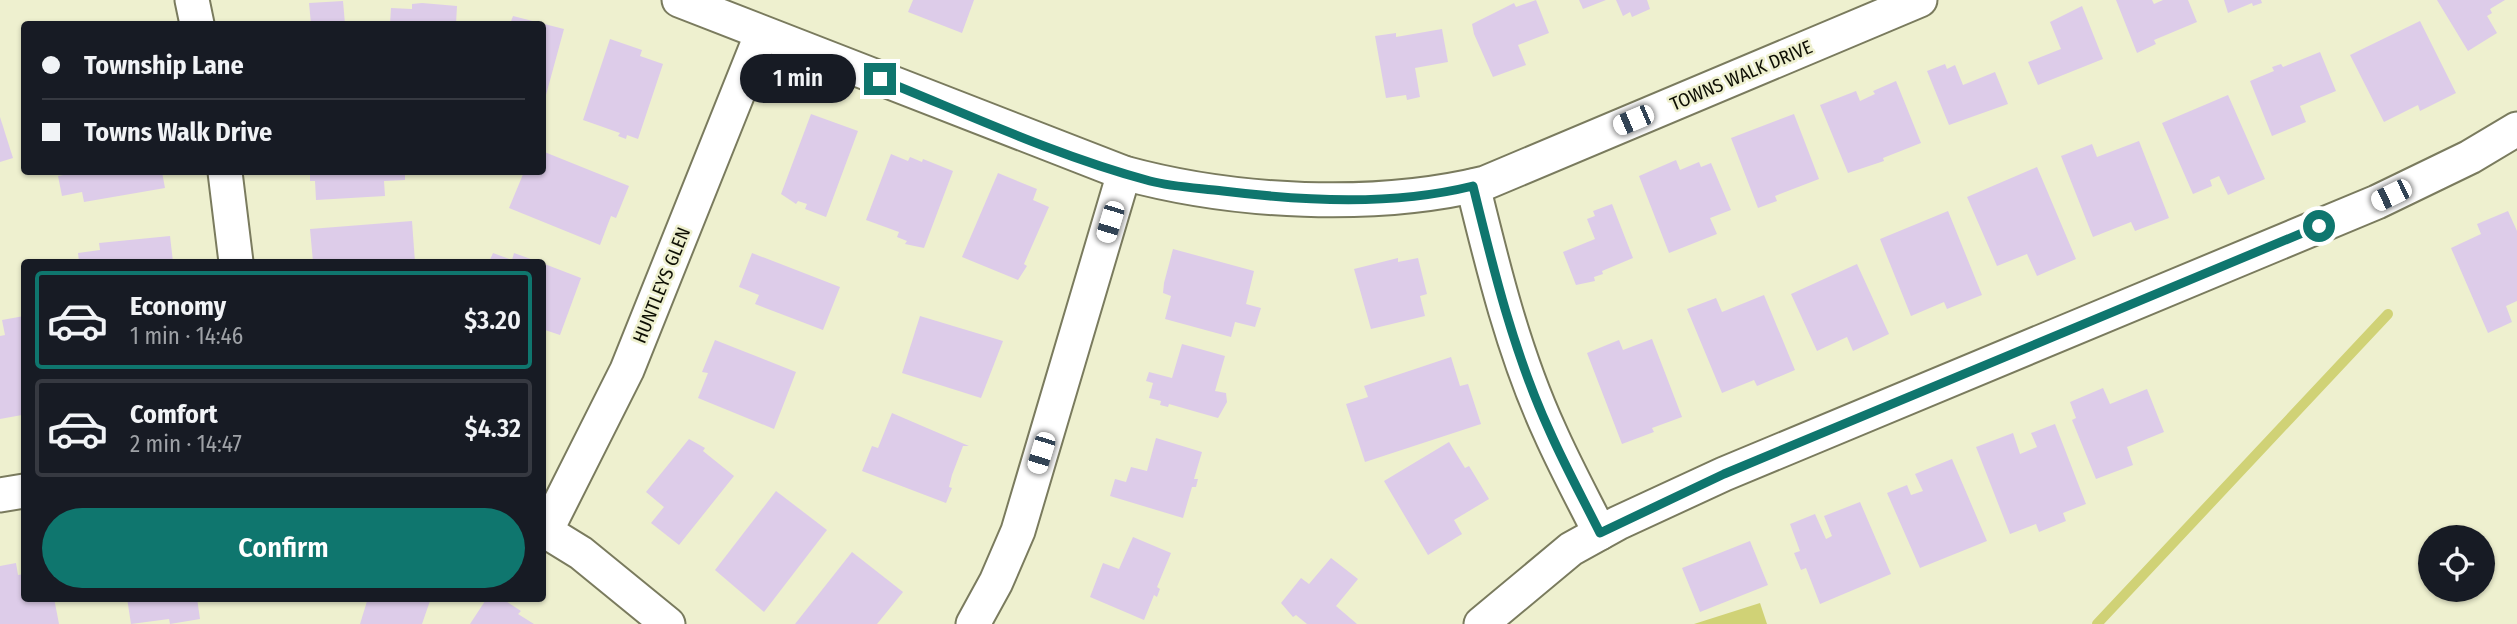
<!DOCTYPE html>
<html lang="en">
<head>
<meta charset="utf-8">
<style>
  body { margin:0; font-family:"Fira Sans Condensed",sans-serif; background:#242831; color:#f1f3f6; height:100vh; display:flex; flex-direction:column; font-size:26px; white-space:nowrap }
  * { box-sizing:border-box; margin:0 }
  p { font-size:23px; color:#9ea1a6 }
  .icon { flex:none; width:38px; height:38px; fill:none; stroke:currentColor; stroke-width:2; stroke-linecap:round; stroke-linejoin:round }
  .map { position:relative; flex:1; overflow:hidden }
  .side { position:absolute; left:21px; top:259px; width:525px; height:343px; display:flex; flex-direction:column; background:#171b24; border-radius:7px; box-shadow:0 2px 5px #0004 }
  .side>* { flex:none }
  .guide { position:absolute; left:21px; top:21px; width:525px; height:154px; border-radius:7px; box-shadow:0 2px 5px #0004; display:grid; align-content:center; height:154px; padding:0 21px; background:#171b24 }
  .tools { position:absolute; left:2418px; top:525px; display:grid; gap:14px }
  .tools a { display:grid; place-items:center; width:77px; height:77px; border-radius:50%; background:#171b24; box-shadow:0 2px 5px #0004; font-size:35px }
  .end { position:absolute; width:32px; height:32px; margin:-16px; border:9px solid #0f766e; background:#fff; box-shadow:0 0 0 4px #fff }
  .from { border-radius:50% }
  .bubble { position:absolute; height:49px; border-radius:24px; background:#171b24; box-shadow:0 2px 5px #0004; font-size:23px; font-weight:600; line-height:49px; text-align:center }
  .car { position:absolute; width:21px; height:42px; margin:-21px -10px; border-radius:9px; box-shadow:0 0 5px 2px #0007; background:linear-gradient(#fff 24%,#345 0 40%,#fff 0 76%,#345 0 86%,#fff 0) }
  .guide b { display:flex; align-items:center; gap:24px; height:66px; font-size:26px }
  .guide b+b { border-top:2px solid #363941 }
  .guide i { width:18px; height:18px; background:#f1f3f6 }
  ul { padding:12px 0 0; list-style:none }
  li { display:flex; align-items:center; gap:21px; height:98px; margin:0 14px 10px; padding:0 7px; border:4px solid #363941; border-radius:7px }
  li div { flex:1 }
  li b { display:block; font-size:26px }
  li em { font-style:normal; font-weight:600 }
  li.on { border-color:#0f766e }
  li>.icon { width:63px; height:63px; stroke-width:1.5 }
  .button { display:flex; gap:14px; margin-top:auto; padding:14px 21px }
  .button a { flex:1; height:80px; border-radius:42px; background:#0f766e; color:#fff; font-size:28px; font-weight:600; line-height:80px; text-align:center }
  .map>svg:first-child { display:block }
</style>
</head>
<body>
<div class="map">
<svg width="2517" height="624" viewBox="0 0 2517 624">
  <rect width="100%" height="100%" fill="#eef0cf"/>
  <polygon fill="#d0d276" points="1760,603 1767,624 1694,624"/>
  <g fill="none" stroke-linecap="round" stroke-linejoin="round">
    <polyline stroke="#d0d276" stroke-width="10" points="2097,624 2388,314"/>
  </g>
  <g fill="#ddcce9">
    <polygon points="913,0 974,0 962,33 908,12"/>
    <polygon points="1536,0 1549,33 1518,45 1526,65 1493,77 1474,34 1472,24 1514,3 1516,7"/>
    <polygon points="1579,0 1606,0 1583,9"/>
    <polygon points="1616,0 1647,0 1650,9 1632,17 1630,12 1623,16"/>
    <polygon points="2116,0 2152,0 2154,4 2163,0 2188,0 2197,22 2154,40 2156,44 2137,53"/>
    <polygon points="2224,0 2261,0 2262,3 2253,6 2252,3 2228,13"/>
    <polygon points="2437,0 2505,0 2490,9 2492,13 2487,16 2497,33 2468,51"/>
    <polygon points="343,1 345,24 311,24 309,3"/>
    <polygon points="422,3 457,6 456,24 390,24 391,8 412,9 412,4"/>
    <polygon points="2082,6 2103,59 2038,85 2028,62 2061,49 2050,22"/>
    <polygon points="513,16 564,29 543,106 542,24 510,24"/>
    <polygon points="2420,21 2456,93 2420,111 2418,105 2384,122 2350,55"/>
    <polygon points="1442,29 1448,62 1415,68 1420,97 1407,100 1406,95 1386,98 1375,36 1396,33 1396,37"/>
    <polygon points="610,39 642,50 640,56 663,64 638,139 627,135 626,139 618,136 620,133 583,120"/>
    <polygon points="2320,52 2336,91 2300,106 2306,122 2272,136 2250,81 2274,71 2272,67 2281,64 2283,67"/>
    <polygon points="1945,64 1947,69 1955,65 1963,85 1995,72 2008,104 1949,125 1927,71"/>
    <polygon points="1896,81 1921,143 1883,158 1884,161 1848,173 1820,105 1856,91 1860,101 1875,94 1873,91"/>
    <polygon points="2228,95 2265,179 2228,195 2219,176 2210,180 2212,186 2193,194 2162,123"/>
    <polygon points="811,114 858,131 826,217 805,209 807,204 798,201 796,204 781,194"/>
    <polygon points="1794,114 1819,179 1775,196 1777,201 1758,208 1731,138"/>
    <polygon points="0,117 13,158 0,162"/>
    <polygon points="2139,141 2169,218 2135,231 2131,222 2093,237 2061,156 2092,144 2097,157"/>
    <polygon points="542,151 629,186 616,218 611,216 600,245 509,208 524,172 542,172"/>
    <polygon points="891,154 908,161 910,157 922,162 923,159 953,171 924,248 905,244 907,241 897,237 899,232 866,220"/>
    <polygon points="1676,160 1680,170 1699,162 1701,167 1711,163 1731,210 1710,218 1717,234 1669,253 1639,176"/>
    <polygon points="2037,167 2076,259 2037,276 2027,254 1997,266 1967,197"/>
    <polygon points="79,172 162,172 165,188 84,202 82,192 62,196 58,176"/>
    <polygon points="310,172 405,172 405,180 384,181 385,196 316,200 315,181 310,181"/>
    <polygon points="998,173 1037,189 1033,200 1049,207 1024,264 1027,266 1018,280 962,257"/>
    <polygon points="1612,204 1633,258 1602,271 1603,274 1594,277 1595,281 1576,285 1563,252 1595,239 1587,219 1595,216 1593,211"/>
    <polygon points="1948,211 1982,295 1947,309 1944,302 1911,316 1880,239"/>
    <polygon points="2508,211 2517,231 2517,301 2506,306 2512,322 2488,333 2451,248 2481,234 2477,224"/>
    <polygon points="412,221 415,262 313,262 310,229"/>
    <polygon points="170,236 173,262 79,262 78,253 100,250 99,243"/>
    <polygon points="1173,249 1254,271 1246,304 1261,308 1255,327 1235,322 1231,337 1165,319 1171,296 1163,293 1164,283"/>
    <polygon points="493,253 512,260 514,253 539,262 489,262"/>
    <polygon points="752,253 840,287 823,330 755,304 759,295 739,287"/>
    <polygon points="1398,258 1398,262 1418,258 1427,294 1420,296 1425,316 1371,329 1354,269"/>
    <polygon points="542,263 581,278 560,335 542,329"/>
    <polygon points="1857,264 1889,334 1853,351 1847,337 1817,351 1791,294"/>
    <polygon points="1764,295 1795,370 1757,386 1754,380 1722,393 1687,309 1716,298 1722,312"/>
    <polygon points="24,316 24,412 22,415 0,419 0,336 5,335 2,320"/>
    <polygon points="920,316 1003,341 981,398 902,373"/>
    <polygon points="1652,339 1682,417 1652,428 1654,432 1622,444 1587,353 1619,340 1623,350"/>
    <polygon points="715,340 796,372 774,429 698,398 708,373 702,372"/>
    <polygon points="1182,344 1225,356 1215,391 1226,393 1227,402 1218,418 1169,404 1168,407 1160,405 1161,401 1149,398 1153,383 1146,381 1149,372 1172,378"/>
    <polygon points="1451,357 1460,386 1468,384 1481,424 1365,462 1346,404 1368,397 1364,386"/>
    <polygon points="2103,388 2110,404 2147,389 2164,432 2127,447 2133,465 2096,479 2072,420 2076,418 2070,402"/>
    <polygon points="892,413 969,446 963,446 952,475 949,487 952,488 946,503 862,471 872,446 878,448"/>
    <polygon points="2055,424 2086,504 2063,513 2066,521 2039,532 2036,524 2010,534 1976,447 2013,433 2020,454 2037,447 2031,433"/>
    <polygon points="1156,438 1202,452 1194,479 1198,479 1196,487 1192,487 1183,518 1110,496 1115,479 1126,482 1131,467 1147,471"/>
    <polygon points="689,439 705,448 703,451 734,476 679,545 651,523 664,507 646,492"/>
    <polygon points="1449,442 1465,468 1469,466 1489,499 1454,520 1462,534 1428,555 1384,481"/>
    <polygon points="1952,459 1987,541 1920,568 1887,493 1907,485 1911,495 1923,491 1915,474"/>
    <polygon points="776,491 827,530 764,612 715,570"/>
    <polygon points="1860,502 1891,574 1820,604 1806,568 1801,570 1794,553 1800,551 1790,524 1815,514 1826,539 1832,536 1824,516"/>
    <polygon points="1133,537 1171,553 1157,587 1160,589 1157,597 1154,595 1144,620 1090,597 1103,563 1119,569"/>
    <polygon points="1750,541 1768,585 1700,612 1682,568"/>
    <polygon points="852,552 903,592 877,624 795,624"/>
    <polygon points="1331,558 1358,579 1336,606 1357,624 1307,624 1296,615 1293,617 1281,603 1301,578 1309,584"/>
    <polygon points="16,563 18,575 24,574 24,598 54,598 59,624 0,624 0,566"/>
    <polygon points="127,598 197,598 200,619 170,624 169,619 131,624"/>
    <polygon points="368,598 431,598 422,624 360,624"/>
    <polygon points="487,598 501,598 521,611 518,614 534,624 470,624"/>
  </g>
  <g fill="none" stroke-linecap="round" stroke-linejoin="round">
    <g stroke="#7a7b5e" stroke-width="37">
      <g id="minor">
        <polyline points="192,0 197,24"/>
        <path d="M 679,0 L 1124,173 C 1234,203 1374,210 1485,183 L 1920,0"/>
        <polyline points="225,172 236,262"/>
        <path d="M 1473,186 C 1493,268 1514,354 1550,432 C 1565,466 1583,499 1600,533"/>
        <polyline points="0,495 24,491"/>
        <polyline points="542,529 581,553 668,624"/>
        <polyline points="546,531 627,370 762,33"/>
        <polyline points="973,624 996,582 1018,531 1124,173"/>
        <polyline points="1481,624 1571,549 1618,523 1724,474 2377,202 2470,157 2517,129"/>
      </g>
    </g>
    <use href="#minor" stroke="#fff" stroke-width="33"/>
  </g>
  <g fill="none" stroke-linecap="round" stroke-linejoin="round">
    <path stroke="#0f766e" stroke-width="9" d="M 880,79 C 969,115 1057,156 1150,181 C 1173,187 1199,188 1223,191 C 1305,201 1392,206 1473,186 C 1493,268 1514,354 1550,432 C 1565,466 1583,499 1600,533 L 1724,474 L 2319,226"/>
  </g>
  <g text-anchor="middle" stroke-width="5" stroke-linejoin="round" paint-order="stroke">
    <g font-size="19" fill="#0e0f04" stroke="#eef0cf">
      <text transform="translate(1741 75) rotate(-23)" y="7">TOWNS WALK DRIVE</text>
      <text transform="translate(661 285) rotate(-68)" y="7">HUNTLEYS GLEN</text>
    </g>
  </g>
</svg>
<div class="tools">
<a><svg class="icon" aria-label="locate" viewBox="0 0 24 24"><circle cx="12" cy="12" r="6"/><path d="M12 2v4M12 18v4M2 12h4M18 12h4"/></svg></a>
</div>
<i class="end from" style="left:2319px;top:226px"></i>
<i class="end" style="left:880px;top:79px"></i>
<div class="bubble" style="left:740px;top:54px;width:116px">1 min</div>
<i class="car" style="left:1633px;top:120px;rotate:247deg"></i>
<i class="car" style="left:2391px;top:195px;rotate:244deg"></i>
<i class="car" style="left:1110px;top:222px;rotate:197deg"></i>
<i class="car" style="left:1041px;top:453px;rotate:197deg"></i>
<div class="guide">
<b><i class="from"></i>Township Lane</b>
<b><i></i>Towns Walk Drive</b>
</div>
<section class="side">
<ul>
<li class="on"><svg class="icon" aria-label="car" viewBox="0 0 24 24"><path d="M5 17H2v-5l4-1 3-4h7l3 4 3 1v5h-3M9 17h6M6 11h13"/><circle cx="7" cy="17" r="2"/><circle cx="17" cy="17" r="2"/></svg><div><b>Economy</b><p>1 min · 14:46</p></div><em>$3.20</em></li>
<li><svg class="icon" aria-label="car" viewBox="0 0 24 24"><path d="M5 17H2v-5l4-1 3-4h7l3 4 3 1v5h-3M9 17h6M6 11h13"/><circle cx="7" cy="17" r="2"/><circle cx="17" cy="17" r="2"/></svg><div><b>Comfort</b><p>2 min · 14:47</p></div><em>$4.32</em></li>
</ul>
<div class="button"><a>Confirm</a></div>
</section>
</div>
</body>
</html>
